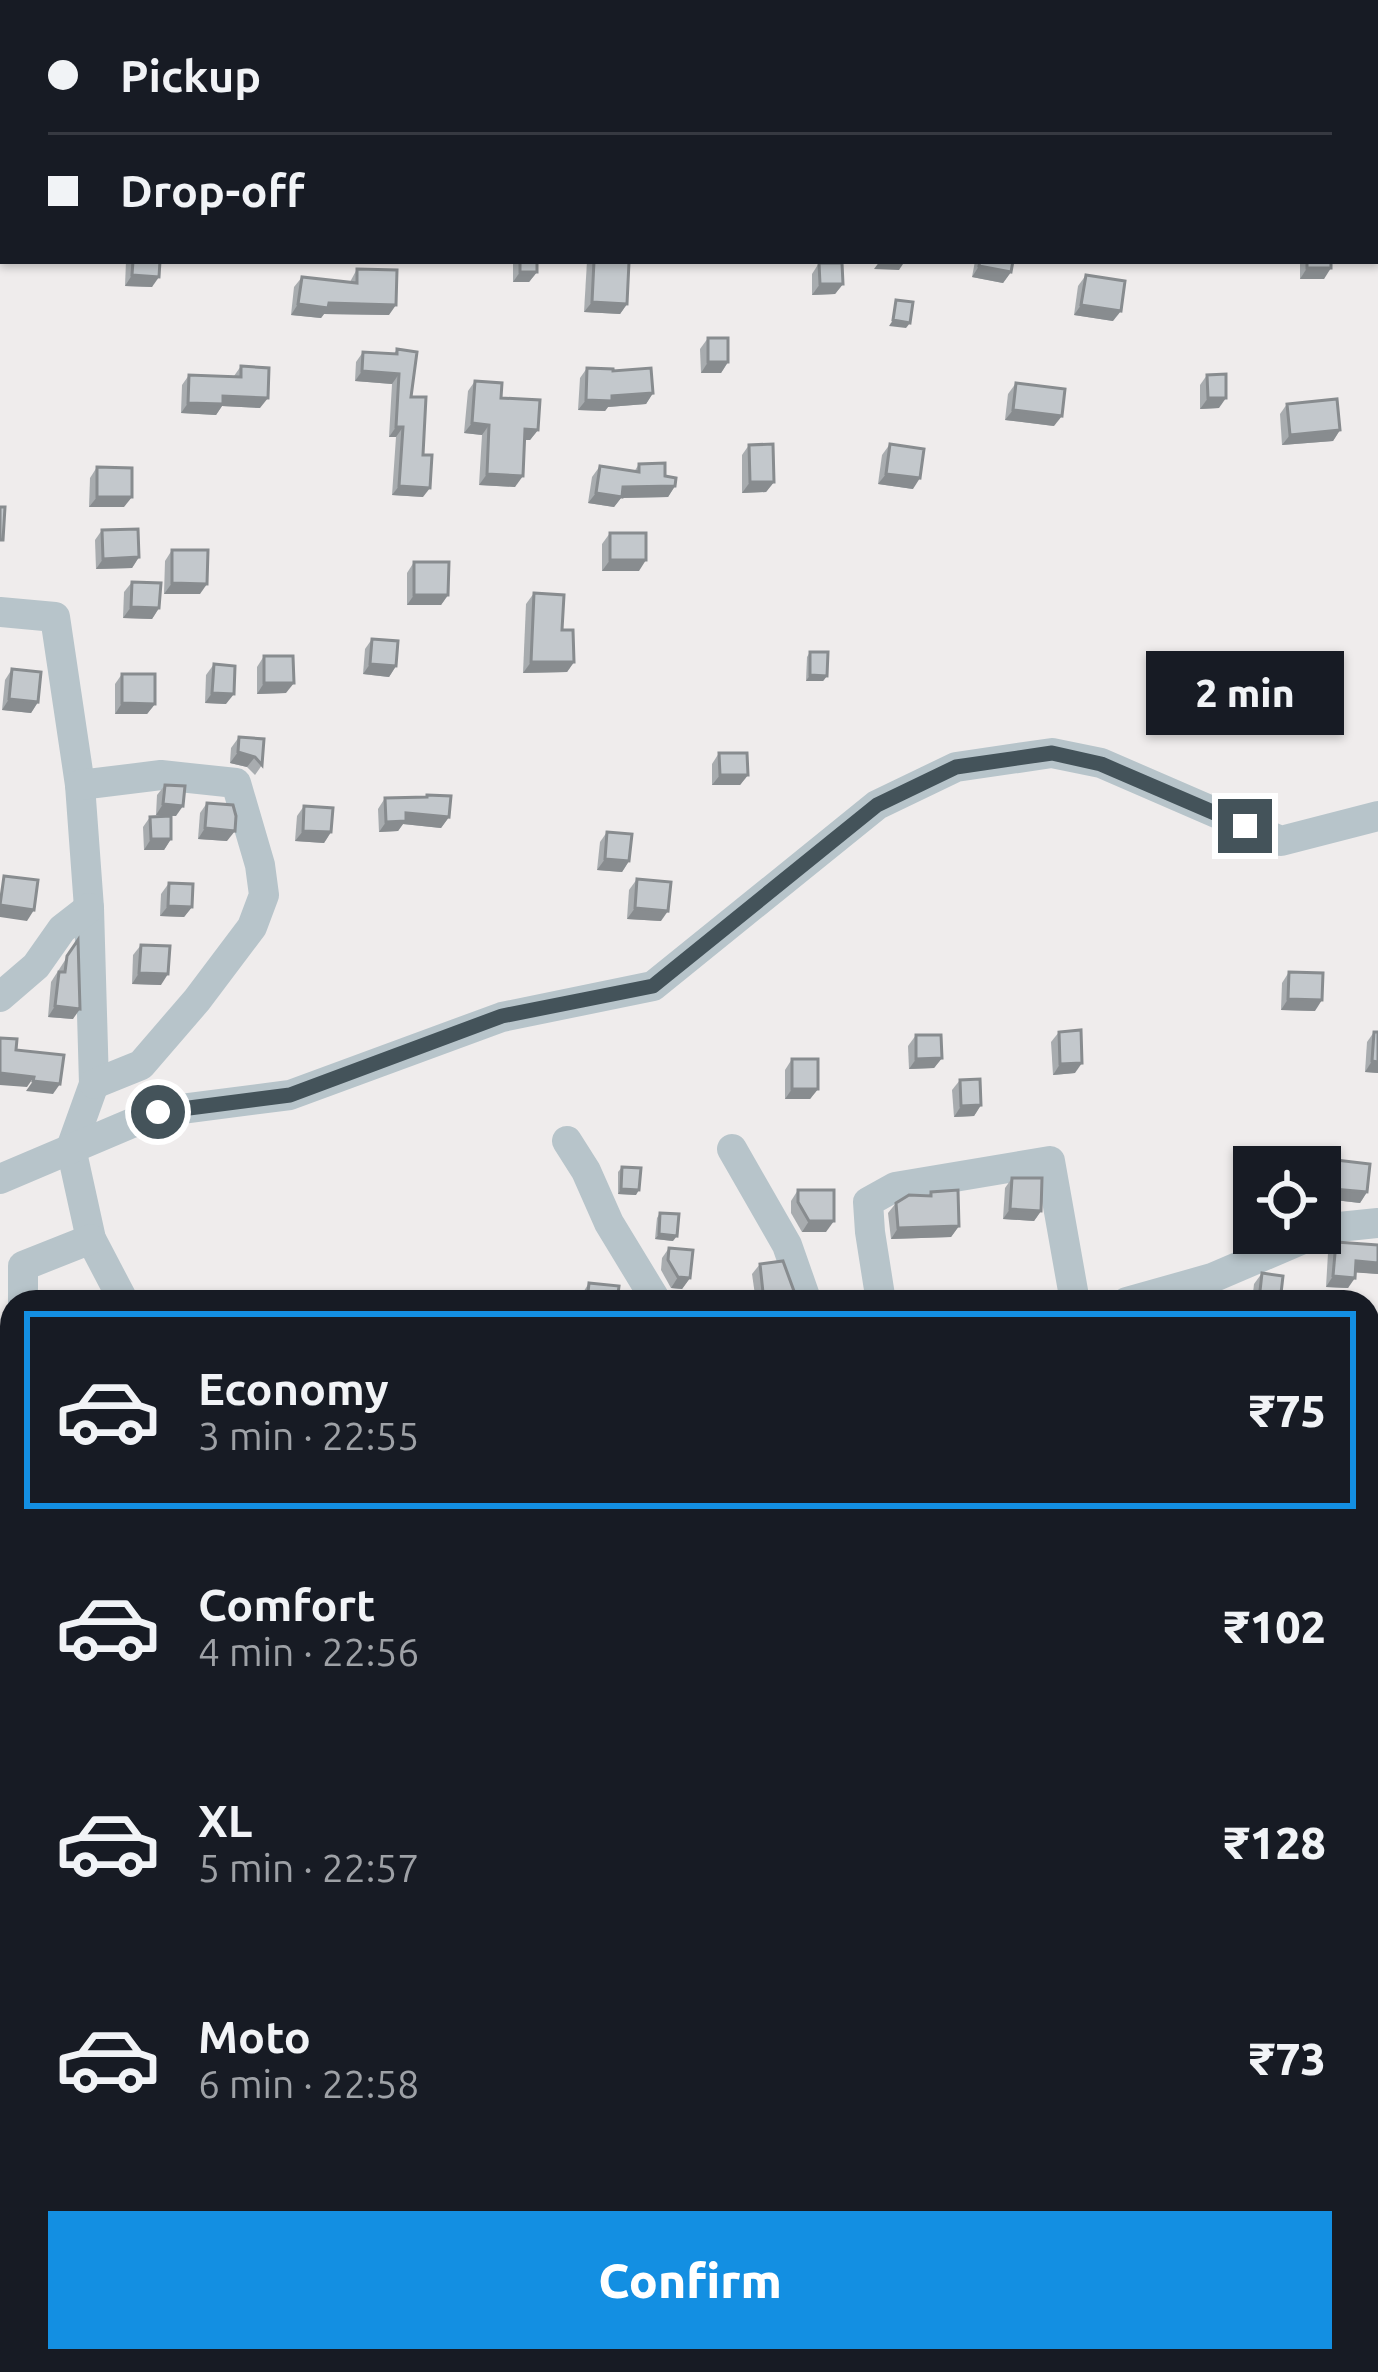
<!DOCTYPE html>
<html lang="en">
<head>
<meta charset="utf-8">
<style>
  body { margin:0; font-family:Ubuntu,sans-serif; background:#242831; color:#f1f3f6; height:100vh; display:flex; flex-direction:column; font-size:45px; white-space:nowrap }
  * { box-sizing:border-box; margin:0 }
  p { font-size:39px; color:#9ea1a6 }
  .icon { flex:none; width:66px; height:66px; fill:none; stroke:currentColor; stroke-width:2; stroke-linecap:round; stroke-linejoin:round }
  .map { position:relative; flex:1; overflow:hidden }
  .drawer { position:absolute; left:0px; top:1290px; width:1380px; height:1083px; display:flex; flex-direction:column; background:#171b24; border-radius:36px 36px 0 0; box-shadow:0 3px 9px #0004 }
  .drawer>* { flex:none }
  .guide { position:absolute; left:0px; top:0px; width:1380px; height:264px; box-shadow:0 3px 9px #0004; display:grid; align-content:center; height:264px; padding:0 48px; background:#171b24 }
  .fabs { position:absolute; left:1233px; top:1146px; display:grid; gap:24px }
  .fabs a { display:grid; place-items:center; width:108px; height:108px; border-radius:0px; background:#171b24; box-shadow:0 3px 9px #0004; font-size:60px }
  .end { position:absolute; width:54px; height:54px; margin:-27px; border:15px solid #44535a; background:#fff; box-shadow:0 0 0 6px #fff }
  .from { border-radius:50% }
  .bubble { position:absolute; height:84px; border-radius:0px; background:#171b24; box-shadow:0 3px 9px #0004; font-size:39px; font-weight:800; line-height:84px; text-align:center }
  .guide b { display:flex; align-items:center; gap:42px; height:114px; font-size:45px }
  .guide b+b { border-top:3px solid #363941 }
  .guide i { width:30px; height:30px; background:#f1f3f6 }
  ul { padding:21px 0 0; list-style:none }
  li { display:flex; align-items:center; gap:36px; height:198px; margin:0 24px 18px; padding:0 24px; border:6px solid transparent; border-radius:0px }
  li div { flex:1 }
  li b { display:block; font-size:45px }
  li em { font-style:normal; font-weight:800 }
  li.selected { border-color:#138fe2 }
  li>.icon { width:108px; height:108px; stroke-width:1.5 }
  .primary-button { display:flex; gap:24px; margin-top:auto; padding:24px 48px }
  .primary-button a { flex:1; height:138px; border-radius:0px; background:#138fe2; color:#fff; font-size:48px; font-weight:800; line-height:138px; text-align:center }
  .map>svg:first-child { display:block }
</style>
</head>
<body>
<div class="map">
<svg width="1378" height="2372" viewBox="0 0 1378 2372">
  <rect width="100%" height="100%" fill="#efecec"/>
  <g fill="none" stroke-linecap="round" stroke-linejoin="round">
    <g stroke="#b7c4ca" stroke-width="30">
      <polyline points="267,3 269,0"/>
      <polyline points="0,247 3,247"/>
      <polyline points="0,612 55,617 80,785 89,908 94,1084 71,1148 91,1239 124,1302"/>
      <polyline points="80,785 161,775 236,783 260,865 264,895 252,927 197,1000 141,1065 94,1084"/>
      <polyline points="0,997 36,966 62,929 89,908"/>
      <polyline points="567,1141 586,1171 609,1223 657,1302"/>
      <polyline points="732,1149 787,1245 807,1302"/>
      <polyline points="0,1179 158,1112 290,1095 502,1017 653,986 877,805 956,767 1052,753 1101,763 1281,841 1378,816"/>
      <polyline points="1320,1232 1329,1228 1378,1223"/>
      <polyline points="23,1302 23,1266 91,1239"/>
      <polyline points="881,1302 870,1232 868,1202 895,1187 1050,1161 1075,1302"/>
      <polyline points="1127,1302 1212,1278 1317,1233"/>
      <polyline points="1368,1697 1378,1692"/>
      <polyline points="28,2361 63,2372"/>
      <polyline points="526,2361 528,2372"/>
      <polyline points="913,2372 916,2361"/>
    </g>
  </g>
  <g fill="#a8acaf">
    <polygon points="126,261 160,261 152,287 125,286"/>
    <polygon points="513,261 537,261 537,272 529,282 513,282"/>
    <polygon points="587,261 613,261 627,304 620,314 584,312"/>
    <polygon points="975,261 1013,261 1011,272 1003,283 972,277"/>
    <polygon points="1300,261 1331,261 1324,279 1300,279"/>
    <polygon points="819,263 843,284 835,294 812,295 812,274"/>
    <polygon points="357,269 389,315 324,314 321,318 291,315 294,287 302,277 350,282"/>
    <polygon points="1086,275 1113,321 1074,315 1078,286"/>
    <polygon points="708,338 728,362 721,373 701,373 700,349"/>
    <polygon points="397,349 411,397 423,455 423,497 392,495 396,437 389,437 392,384 355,381 356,362 363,352 394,354"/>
    <polygon points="241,366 260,408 222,406 216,415 181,413 182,385 189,375 234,376"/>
    <polygon points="587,368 613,371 653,393 646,404 608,407 605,411 578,410 580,378"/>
    <polygon points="1207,375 1219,408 1200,409 1200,385"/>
    <polygon points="475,381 501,398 538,430 530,440 524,440 515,487 479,485 482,435 464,433 468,391"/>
    <polygon points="1016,383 1054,426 1005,420 1008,394"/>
    <polygon points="1287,404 1340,430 1333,441 1282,445 1280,414"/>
    <polygon points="890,444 913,489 878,484 882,455"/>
    <polygon points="749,445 774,482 766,492 742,493 742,455"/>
    <polygon points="639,464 665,476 675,486 668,497 621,498 614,507 588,503 592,477 600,466 634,472"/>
    <polygon points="97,467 124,507 89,507 90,478"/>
    <polygon points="102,530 139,557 132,568 96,569 95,540"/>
    <polygon points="610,533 639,571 602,571 602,544"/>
    <polygon points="172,550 200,594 164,594 165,561"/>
    <polygon points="414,562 448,595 441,605 407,605 407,573"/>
    <polygon points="132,582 159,608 152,619 123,618 124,592"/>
    <polygon points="534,593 562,630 574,662 567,672 523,673 526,604"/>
    <polygon points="372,639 396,666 389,677 363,674 365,649"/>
    <polygon points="810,652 827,676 823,681 806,681 807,657"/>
    <polygon points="264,656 286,693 257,694 257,667"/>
    <polygon points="214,664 226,704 205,703 206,675"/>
    <polygon points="12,669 38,702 31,713 2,710 5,680"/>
    <polygon points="122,674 155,704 147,714 115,714 115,684"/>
    <polygon points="239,737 262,765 255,775 247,767 230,763 231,748"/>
    <polygon points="719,753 748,775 740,785 712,785 712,764"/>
    <polygon points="165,785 176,816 171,816 171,839 164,850 144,850 143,827 150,817 170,816 156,815 157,795"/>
    <polygon points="385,798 449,817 441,828 403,824 398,831 379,832 378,809"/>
    <polygon points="207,803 227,841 198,839 200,813"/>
    <polygon points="304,806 331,832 324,843 295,841 297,816"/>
    <polygon points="607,832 629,861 622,872 597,870 600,842"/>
    <polygon points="637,879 661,921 627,919 629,890"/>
    <polygon points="169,883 192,907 184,917 160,916 161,894"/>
    <polygon points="78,940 73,1019 48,1017 51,982"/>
    <polygon points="141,945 161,985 132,984 133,955"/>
    <polygon points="1289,972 1315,1011 1281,1010 1282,983"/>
    <polygon points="1059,1032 1075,1073 1053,1075 1051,1042"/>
    <polygon points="1374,1032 1378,1032 1378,1073 1365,1072 1367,1042"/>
    <polygon points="916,1035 942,1058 934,1068 909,1069 908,1046"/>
    <polygon points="792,1059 818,1089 810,1099 785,1099 785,1070"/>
    <polygon points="960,1080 981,1105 974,1116 954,1117 952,1090"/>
    <polygon points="1336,1160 1367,1192 1360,1203 1326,1199 1329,1171"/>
    <polygon points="622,1167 636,1195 618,1194 618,1172"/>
    <polygon points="1012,1178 1041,1211 1034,1221 1003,1219 1005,1188"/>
    <polygon points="798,1190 826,1232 802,1232 791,1213 791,1201"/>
    <polygon points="931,1192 959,1226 951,1237 891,1239 888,1213 896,1203 928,1196"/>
    <polygon points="660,1213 673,1241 655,1239 657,1218"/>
    <polygon points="1336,1242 1378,1274 1355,1272 1348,1288 1326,1287 1328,1253"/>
    <polygon points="669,1248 690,1278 682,1289 671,1288 661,1270 662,1258"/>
    <polygon points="760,1264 798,1302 756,1302 752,1274"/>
    <polygon points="1262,1273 1280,1302 1252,1302 1254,1284"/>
    <polygon points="589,1283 617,1302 581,1302 582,1294"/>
    <polygon points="1374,1392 1378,1392 1378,1438 1368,1437 1368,1400"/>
    <polygon points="12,1511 12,1544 3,1543 5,1520"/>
    <polygon points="1375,1946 1378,1946 1378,1979 1368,1979 1368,1956"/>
    <polygon points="473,2361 516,2361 516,2372 482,2372 482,2362"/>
    <polygon points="1199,2361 1239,2361 1237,2372 1198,2372"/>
  </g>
  <g fill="#888c8f">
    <polygon points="1007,0 1028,0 1026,3 1005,3"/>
    <polygon points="1180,0 1195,0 1206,1 1205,3 1178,3"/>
    <polygon points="880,261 905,261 899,270 874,269"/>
    <polygon points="979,266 1011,272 1003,283 972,277"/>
    <polygon points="1307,268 1331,268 1324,279 1300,279"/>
    <polygon points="520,272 537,272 529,282 513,282"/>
    <polygon points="132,275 159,277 152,287 125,286"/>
    <polygon points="820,284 843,284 835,294 812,295"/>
    <polygon points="592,302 627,304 620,314 584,312"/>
    <polygon points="329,303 396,305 389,315 324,314 321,318 291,315 298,304"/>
    <polygon points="1081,305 1121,311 1113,321 1074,315"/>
    <polygon points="893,320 910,323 906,328 889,326"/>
    <polygon points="708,362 728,362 721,373 701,373"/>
    <polygon points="362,371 399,374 392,384 355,381"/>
    <polygon points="653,393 646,404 608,407 605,411 578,410 586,400"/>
    <polygon points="223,396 268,398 260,408 222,406 216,415 181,413 188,403"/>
    <polygon points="1208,398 1226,398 1219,408 1200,409"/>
    <polygon points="1013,410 1062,416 1054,426 1005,420"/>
    <polygon points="472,423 489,425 482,435 464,433"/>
    <polygon points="396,427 403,427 396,437 389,437"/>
    <polygon points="525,429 538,430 530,440 517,440"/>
    <polygon points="1340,430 1333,441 1282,445 1290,435"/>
    <polygon points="487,474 523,476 515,487 479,485"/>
    <polygon points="886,474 920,478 913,489 878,484"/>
    <polygon points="750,482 774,482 766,492 742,493"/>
    <polygon points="399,486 430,488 423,497 392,495"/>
    <polygon points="675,486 668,497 621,498 614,507 588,503 596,493 623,487"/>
    <polygon points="97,497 132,497 124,507 89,507"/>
    <polygon points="139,557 132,568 96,569 103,559"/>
    <polygon points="610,560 646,560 639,571 602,571"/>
    <polygon points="172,583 207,584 200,594 164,594"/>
    <polygon points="414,595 448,595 441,605 407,605"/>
    <polygon points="131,607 159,608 152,619 123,618"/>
    <polygon points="531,662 574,662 567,672 523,673"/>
    <polygon points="370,664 396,666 389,677 363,674"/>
    <polygon points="810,675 827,676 823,681 806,681"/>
    <polygon points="264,683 294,683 286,693 257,694"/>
    <polygon points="212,693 234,694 226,704 205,703"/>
    <polygon points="9,699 38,702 31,713 2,710"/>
    <polygon points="122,703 155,704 147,714 115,714"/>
    <polygon points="238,752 255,757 247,767 230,763"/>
    <polygon points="720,775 748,775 740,785 712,785"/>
    <polygon points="163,804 183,806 176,816 156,815"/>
    <polygon points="406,813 449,817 441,828 403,824 398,831 379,832 386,822"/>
    <polygon points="205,828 235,831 227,841 198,839"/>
    <polygon points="303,831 331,832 324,843 295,841"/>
    <polygon points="151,839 171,839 164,850 144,850"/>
    <polygon points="605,859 629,861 622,872 597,870"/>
    <polygon points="0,905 34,910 27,921 0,917"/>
    <polygon points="168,906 192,907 184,917 160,916"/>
    <polygon points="635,908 668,911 661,921 627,919"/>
    <polygon points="139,973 168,974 161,985 132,984"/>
    <polygon points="1288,999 1322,1000 1315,1011 1281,1010"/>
    <polygon points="55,1006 80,1009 73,1019 48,1017"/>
    <polygon points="942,1058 934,1068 909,1069 916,1059"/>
    <polygon points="1372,1061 1378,1062 1378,1073 1365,1072"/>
    <polygon points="1082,1063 1075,1073 1053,1075 1060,1064"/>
    <polygon points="0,1073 34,1077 27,1087 0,1085"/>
    <polygon points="33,1081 60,1084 53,1094 26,1091"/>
    <polygon points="792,1089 818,1089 810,1099 785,1099"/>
    <polygon points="981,1105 974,1116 954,1117 961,1106"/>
    <polygon points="621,1189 639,1190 636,1195 618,1194"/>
    <polygon points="1333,1189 1367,1192 1360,1203 1326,1199"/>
    <polygon points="1010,1209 1041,1211 1034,1221 1003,1219"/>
    <polygon points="809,1221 834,1221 826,1232 802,1232"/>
    <polygon points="959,1226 951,1237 891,1239 898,1228"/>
    <polygon points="659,1234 677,1236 673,1241 655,1239"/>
    <polygon points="1356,1261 1378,1263 1378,1274 1349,1272"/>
    <polygon points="1333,1276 1355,1278 1348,1288 1326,1287"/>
    <polygon points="678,1277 690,1278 682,1289 671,1288"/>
    <polygon points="1371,1426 1378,1427 1378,1438 1368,1437 1368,1431"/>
    <polygon points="11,1532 12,1544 3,1543"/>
    <polygon points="0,1779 10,1779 3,1789 0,1789"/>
    <polygon points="1368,1922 1378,1923 1372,1934 1368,1933"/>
    <polygon points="1373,1968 1378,1968 1378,1979 1368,1979"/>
    <polygon points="809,2361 868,2361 860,2372 806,2365"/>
    <polygon points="1205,2366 1239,2369 1237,2372 1200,2372"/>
  </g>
  <g fill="#c3c8cc" stroke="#888c8f" stroke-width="3">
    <rect x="152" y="0" width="35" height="3"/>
    <polygon points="335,0 369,0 368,3 334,3"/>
    <rect x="540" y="0" width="34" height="3"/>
    <rect x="1150" y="0" width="25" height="3"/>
    <polygon points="0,4 3,26 3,42 0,42"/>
    <polygon points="133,261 160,261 159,277 132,275"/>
    <rect x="520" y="261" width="17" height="11"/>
    <polygon points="594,261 629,262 627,304 592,302"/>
    <polygon points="980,261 1013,261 1011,272 979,266"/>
    <rect x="1307" y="261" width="24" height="7"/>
    <polygon points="819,263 842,263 843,284 820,284"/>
    <polygon points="357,269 397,270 396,305 329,303 328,308 298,304 302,277 357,283"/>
    <polygon points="1086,275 1125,281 1121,311 1081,305"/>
    <polygon points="896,300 913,302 910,323 893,320"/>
    <rect x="708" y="338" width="20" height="24"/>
    <polygon points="397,349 417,352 411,397 426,397 423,455 432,455 430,488 399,486 403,427 396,427 399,374 362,371 363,352 397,354"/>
    <polygon points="241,366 269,368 268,398 223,396 223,404 188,403 189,375 241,377"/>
    <polygon points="587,368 613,369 613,371 651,368 653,393 612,396 612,401 586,400"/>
    <polygon points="1226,374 1226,398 1208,398 1207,375"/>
    <polygon points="475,381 502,383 501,398 540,400 538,430 525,429 523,476 487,474 489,425 472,423"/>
    <polygon points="1016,383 1065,389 1062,416 1013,410"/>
    <polygon points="1337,399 1340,430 1290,435 1287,404"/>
    <polygon points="773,444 774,482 750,482 749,445"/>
    <polygon points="890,444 924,449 920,478 886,474"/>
    <polygon points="665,463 665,476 676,478 675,486 623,487 622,497 596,493 600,466 639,472 639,464"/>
    <polygon points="97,467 132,468 132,497 97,497"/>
    <polygon points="0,507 5,507 3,540 0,540"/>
    <polygon points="138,529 139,557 103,559 102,530"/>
    <rect x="610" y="533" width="36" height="27"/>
    <polygon points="172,550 208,550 207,584 172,583"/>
    <polygon points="414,562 449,562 448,595 414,595"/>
    <polygon points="132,582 161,583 159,608 131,607"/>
    <polygon points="534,593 564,595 562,630 573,630 574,662 531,662"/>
    <polygon points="372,639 398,641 396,666 370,664"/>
    <polygon points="810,652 828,652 827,676 810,675"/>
    <polygon points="264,656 293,656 294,683 264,683"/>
    <polygon points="214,664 235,666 234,694 212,693"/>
    <polygon points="12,669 41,672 38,702 9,699"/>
    <polygon points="122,674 155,674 155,704 122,703"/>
    <polygon points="239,737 264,739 262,765 255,757 238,752"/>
    <polygon points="719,753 747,753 748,775 720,775"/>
    <polygon points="165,785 185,786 183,806 163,804"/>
    <polygon points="427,795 451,796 449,817 406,813 406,821 386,822 385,798 427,797"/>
    <polygon points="207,803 233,805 236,816 235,831 205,828"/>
    <polygon points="304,806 333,808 331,832 303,831"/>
    <polygon points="171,816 171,839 151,839 150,817"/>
    <polygon points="607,832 632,834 629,861 605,859"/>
    <polygon points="4,876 38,880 34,910 0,905"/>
    <polygon points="637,879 671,882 668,911 635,908"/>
    <polygon points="169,883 193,884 192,907 168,906"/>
    <polygon points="78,940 80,1009 55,1006 59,972 65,972 67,956"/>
    <polygon points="141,945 170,946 168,974 139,973"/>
    <polygon points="1289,972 1323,973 1322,1000 1288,999"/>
    <polygon points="1081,1030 1082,1063 1060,1064 1059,1032"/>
    <polygon points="1374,1032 1378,1032 1378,1062 1372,1061"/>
    <polygon points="916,1035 941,1035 942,1058 916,1059"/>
    <polygon points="0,1038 17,1039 16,1050 64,1055 60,1084 33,1081 34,1077 0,1073"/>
    <rect x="792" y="1059" width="26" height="30"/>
    <polygon points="980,1079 981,1105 961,1106 960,1080"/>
    <polygon points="1336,1160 1370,1164 1367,1192 1333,1189"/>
    <polygon points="622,1167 641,1168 639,1190 621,1189"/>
    <polygon points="1012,1178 1042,1178 1041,1211 1010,1209"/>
    <polygon points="798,1190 834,1190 834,1221 809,1221 798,1202"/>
    <polygon points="958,1190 959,1226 898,1228 896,1203 909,1195 931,1196 931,1192"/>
    <polygon points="660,1213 679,1214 677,1236 659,1234"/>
    <polygon points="1336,1242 1378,1245 1378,1263 1356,1261 1355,1278 1333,1276"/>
    <polygon points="669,1248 693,1250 690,1278 678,1277 668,1260"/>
    <polygon points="783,1261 798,1302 764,1302 760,1264"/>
    <polygon points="1262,1273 1283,1276 1280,1302 1259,1300"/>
    <polygon points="589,1283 619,1286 617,1302 587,1302"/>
    <polygon points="868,1298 868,1302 841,1302"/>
    <polygon points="1374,1392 1378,1392 1378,1427 1371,1426"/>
    <polygon points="0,1641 7,1641 6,1662 0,1662"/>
    <polygon points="0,1745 9,1745 10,1779 0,1779"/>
    <polygon points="1368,1896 1378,1897 1378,1923 1368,1922"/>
    <polygon points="1375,1946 1378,1946 1378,1968 1373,1968"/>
    <rect x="489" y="2361" width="27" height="11"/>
    <polygon points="1205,2361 1239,2361 1239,2369 1205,2366"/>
  </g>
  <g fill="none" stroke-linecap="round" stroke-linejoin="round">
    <polyline stroke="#44535a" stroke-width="15" points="158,1112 290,1095 502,1016 653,986 877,805 956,767 1052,753 1101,764 1245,826"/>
  </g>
</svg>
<div class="fabs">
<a><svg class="icon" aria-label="locate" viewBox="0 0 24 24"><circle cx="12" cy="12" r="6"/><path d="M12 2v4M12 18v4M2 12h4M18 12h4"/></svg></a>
</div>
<i class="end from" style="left:158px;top:1112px"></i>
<i class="end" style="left:1245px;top:826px"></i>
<div class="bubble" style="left:1146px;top:651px;width:198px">2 min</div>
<div class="guide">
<b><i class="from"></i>Pickup</b>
<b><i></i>Drop-off</b>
</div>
<section class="drawer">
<ul>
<li class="selected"><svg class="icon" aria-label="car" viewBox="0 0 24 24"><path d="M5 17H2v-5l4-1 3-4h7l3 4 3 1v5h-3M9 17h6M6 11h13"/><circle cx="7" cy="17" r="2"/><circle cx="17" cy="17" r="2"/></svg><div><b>Economy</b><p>3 min · 22:55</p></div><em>₹75</em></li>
<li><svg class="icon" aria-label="car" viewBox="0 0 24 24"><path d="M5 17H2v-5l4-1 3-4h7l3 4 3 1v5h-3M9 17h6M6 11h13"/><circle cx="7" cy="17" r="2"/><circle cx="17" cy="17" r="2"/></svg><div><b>Comfort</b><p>4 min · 22:56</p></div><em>₹102</em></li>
<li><svg class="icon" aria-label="car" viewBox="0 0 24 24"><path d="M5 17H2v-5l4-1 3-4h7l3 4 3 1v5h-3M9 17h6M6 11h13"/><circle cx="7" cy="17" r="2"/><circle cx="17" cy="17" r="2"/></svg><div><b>XL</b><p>5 min · 22:57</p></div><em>₹128</em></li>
<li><svg class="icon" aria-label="car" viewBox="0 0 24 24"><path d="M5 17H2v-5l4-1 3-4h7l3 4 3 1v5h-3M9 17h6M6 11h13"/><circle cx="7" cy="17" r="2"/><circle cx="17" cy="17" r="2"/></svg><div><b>Moto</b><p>6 min · 22:58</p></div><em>₹73</em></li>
</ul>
<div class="primary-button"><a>Confirm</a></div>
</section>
</div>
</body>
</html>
